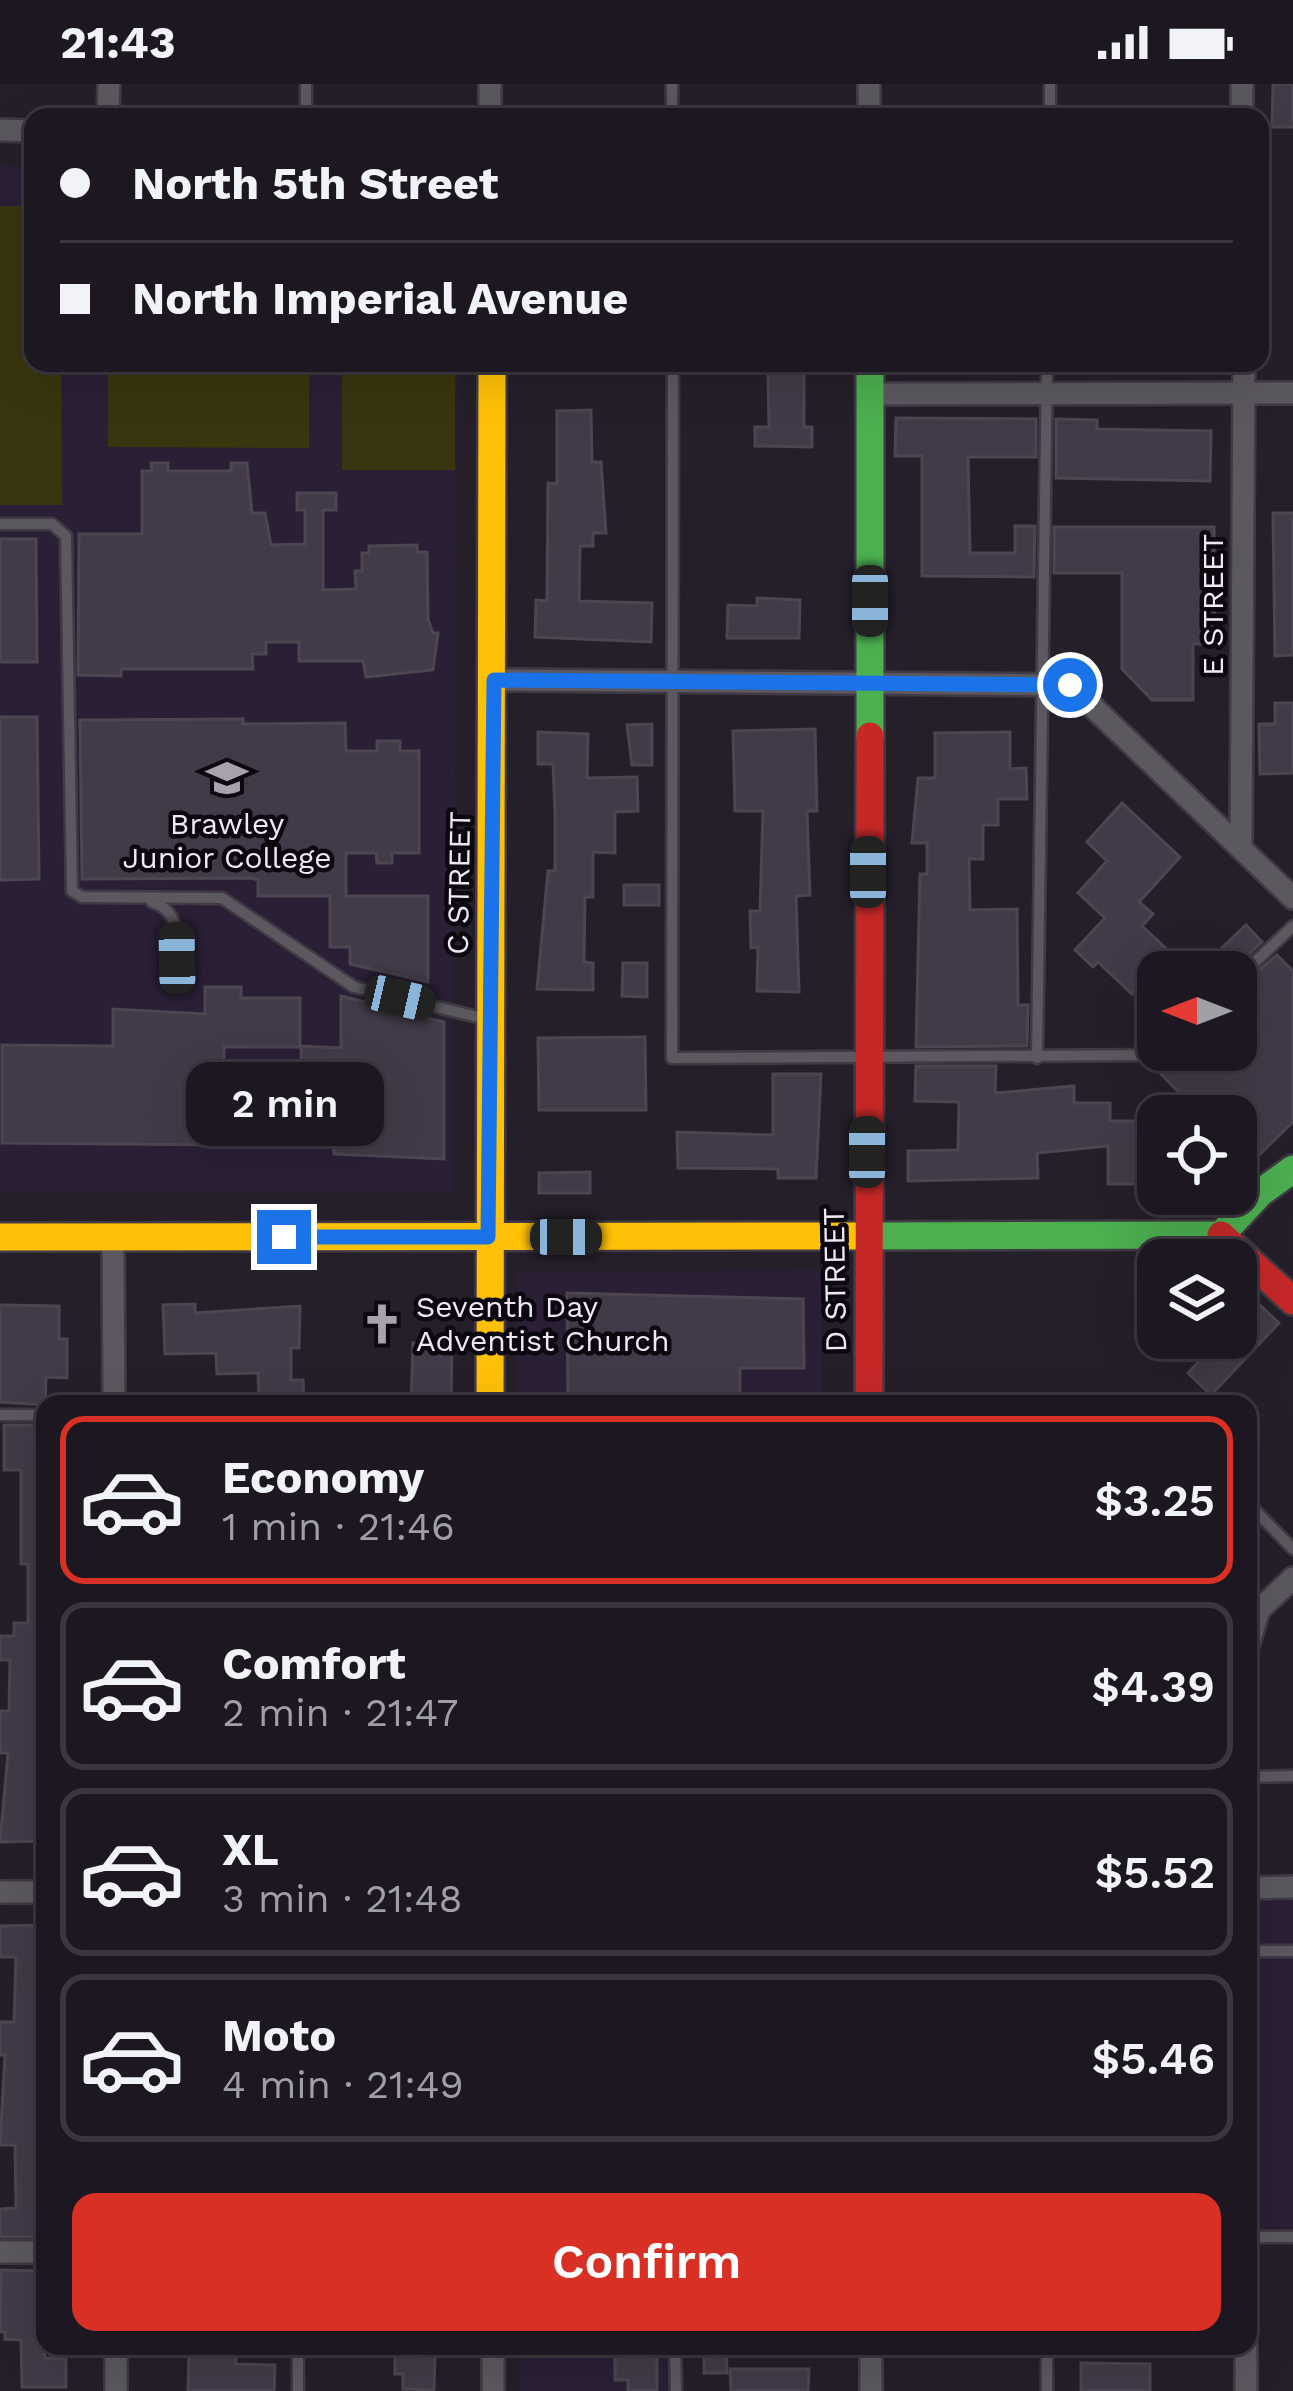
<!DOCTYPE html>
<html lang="en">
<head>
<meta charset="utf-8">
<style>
  body { margin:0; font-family:"Work Sans",sans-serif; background:#252029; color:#f1f3f6; height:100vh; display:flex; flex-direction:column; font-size:45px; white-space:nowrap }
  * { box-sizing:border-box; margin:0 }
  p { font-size:39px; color:#a09fa5 }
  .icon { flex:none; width:66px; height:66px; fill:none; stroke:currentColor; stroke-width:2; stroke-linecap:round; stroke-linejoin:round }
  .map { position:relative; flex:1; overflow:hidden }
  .side { position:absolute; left:36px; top:1311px; width:1221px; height:960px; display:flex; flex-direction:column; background:#1c1720; border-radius:24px; box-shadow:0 12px 48px #0002,0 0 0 3px #3a363e }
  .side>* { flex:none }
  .banner { position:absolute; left:24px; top:24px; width:1245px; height:264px; border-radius:24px; box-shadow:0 12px 48px #0002,0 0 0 3px #3a363e; display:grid; align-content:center; height:264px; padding:0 36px; background:#1c1720 }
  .needle { width:78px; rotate:270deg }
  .controls { position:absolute; left:1137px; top:867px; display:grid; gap:24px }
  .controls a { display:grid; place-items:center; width:120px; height:120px; border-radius:24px; background:#1c1720; box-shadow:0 12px 48px #0002,0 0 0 3px #3a363e; font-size:60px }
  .end { position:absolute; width:54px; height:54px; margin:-27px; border:15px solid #1a73e8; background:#fff; box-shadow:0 0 0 6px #fff }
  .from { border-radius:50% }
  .bubble { position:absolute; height:84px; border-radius:24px; background:#1c1720; box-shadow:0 12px 48px #0002,0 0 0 3px #3a363e; font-size:39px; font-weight:600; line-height:84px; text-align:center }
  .car { position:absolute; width:36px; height:72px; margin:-36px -18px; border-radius:15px; box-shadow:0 0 9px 3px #0007; background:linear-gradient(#222 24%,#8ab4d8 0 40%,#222 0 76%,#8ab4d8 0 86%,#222 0) }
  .banner b { display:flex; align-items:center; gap:42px; height:114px; font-size:45px }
  .banner b+b { border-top:3px solid #3a363e }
  .banner i { width:30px; height:30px; background:#f1f3f6 }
  ul { padding:21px 0 0; list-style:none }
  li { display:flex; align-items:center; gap:36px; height:168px; margin:0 24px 18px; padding:0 12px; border:6px solid #3a363e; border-radius:24px }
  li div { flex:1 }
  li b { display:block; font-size:45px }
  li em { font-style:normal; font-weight:600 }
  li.selected { border-color:#d93025 }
  li>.icon { width:108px; height:108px; stroke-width:1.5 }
  .button { display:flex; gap:24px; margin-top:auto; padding:24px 36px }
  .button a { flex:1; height:138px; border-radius:24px; background:#d93025; color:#fff; font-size:48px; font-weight:600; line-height:138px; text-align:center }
  .status { display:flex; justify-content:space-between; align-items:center; height:84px; padding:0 60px; background:#1c1720; direction:ltr }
  .status svg { height:33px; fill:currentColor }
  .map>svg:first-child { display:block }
</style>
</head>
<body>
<div class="status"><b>21:43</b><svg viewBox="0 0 49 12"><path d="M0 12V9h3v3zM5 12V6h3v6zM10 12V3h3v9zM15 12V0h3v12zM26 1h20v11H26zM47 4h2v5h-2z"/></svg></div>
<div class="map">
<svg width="1293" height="2307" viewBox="0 0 1293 2307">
  <rect width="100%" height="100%" fill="#251f2a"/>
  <g fill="#2b1f36">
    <polygon points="0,82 33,82 33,279 458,279 452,1109 0,1109"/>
    <polygon points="822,1186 822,1320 517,1320 517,1188"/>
    <rect x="1248" y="1804" width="45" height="349"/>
    <polygon points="520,2262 666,2262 667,2307 520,2307"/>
  </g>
  <g fill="#39350e">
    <polygon points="0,122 33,122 33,279 61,279 62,421 0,421"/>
    <polygon points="108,279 309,279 309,364 108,363"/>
    <rect x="342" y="279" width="113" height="107"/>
  </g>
  <g fill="#423a48" stroke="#4b4650" stroke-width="3">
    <polygon points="1273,0 1293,0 1293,43 1272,43"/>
    <polygon points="768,289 804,289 804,343 812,343 812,363 755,362 755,343 769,343"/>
    <polygon points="591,326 592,378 601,378 606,449 593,449 593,462 580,462 579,517 652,519 651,558 535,553 536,516 547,517 548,399 557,400 557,327"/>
    <polygon points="896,334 1036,335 1036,373 968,373 970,469 1015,469 1015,442 1035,442 1034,493 922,492 922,372 895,372"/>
    <polygon points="1056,335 1097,336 1097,345 1211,347 1210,397 1056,394"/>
    <polygon points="151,379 168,379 168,387 231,387 231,379 247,379 252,429 265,429 271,461 305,460 305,426 297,426 297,409 336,409 336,426 323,426 323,506 356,505 355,487 362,487 362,469 369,469 369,462 417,461 417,468 427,468 428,535 433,549 438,549 433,586 366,593 363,577 299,577 299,558 266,558 266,570 252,570 253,585 121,585 121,592 78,591 79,450 142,450 142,387 152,387"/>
    <polygon points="1273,429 1293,429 1293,571 1275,572"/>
    <polygon points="1054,443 1214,443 1215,560 1193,560 1193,616 1152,616 1122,585 1122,489 1054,489"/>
    <polygon points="0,455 36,455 37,578 0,578"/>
    <polygon points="757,514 800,516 799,554 727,554 728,521 757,522"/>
    <polygon points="1275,619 1293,619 1293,689 1260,690 1259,640 1275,640"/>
    <polygon points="0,633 37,633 39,795 0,796"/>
    <polygon points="243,635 243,640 345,639 346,667 377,667 377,657 400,657 400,667 419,667 419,769 392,769 392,779 377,779 376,769 346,769 346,812 428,812 428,898 350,880 350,863 330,863 330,812 258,812 258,796 252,794 82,795 80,636"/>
    <polygon points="652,640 652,681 632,681 627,641"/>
    <polygon points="815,645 817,727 807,727 810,811 796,812 799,908 757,907 758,863 751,864 750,827 760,827 763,727 735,727 733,647"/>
    <polygon points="538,648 588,650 587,694 637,693 638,727 615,728 615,769 593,768 593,813 585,813 584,878 593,879 593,906 537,905 548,787 555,787 555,729 553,680 538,680"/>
    <polygon points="1010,648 1010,685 1026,684 1027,715 998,715 998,741 983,741 983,775 969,775 970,826 1017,825 1018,921 1028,921 1027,962 916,963 920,790 927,790 927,759 912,759 918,694 935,694 935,649"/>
    <polygon points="1122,719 1180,773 1139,818 1153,830 1142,842 1170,868 1132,910 1098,878 1093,883 1075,866 1105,834 1078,809 1107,777 1087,758"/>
    <rect x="624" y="801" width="35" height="20"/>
    <polygon points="1246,841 1262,858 1230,888 1197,888"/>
    <polygon points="1277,871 1293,887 1293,1038 1250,1080 1236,1066 1236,1032 1202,1032 1158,987 1179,966 1236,966 1236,906"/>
    <polygon points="623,879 647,879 647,913 622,912"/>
    <polygon points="205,903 241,903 241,914 300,914 300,963 224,963 224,1030 302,1030 301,962 341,964 341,912 444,938 444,1075 334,1070 333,1062 2,1059 2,961 113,962 113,925 205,930"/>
    <polygon points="645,953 646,1026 539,1026 538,954"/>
    <polygon points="916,982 996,982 995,1009 1074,1002 1074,1019 1110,1019 1110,1037 1135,1037 1135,1100 1108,1100 1108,1062 1037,1069 1038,1094 908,1097 908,1067 958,1066 959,1018 915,1017"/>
    <polygon points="773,990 821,990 816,1094 778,1094 778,1085 678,1084 677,1048 773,1051"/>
    <polygon points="590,1088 590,1109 539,1109 539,1089"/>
    <polygon points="1246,1208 1279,1239 1211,1311 1188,1289 1221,1254 1236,1254 1236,1218"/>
    <polygon points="567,1209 803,1215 804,1284 740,1284 740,1320 568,1320"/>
    <polygon points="195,1220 195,1229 300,1222 299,1264 291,1264 291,1296 303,1296 304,1320 259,1316 258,1289 217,1290 216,1269 165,1270 163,1221"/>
    <polygon points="0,1221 59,1222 59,1255 67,1255 67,1294 46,1293 45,1321 0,1318"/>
    <polygon points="413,1259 452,1259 451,1320 411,1320"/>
    <polygon points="4,1341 45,1341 45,1560 39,1560 39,1593 45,1593 45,1757 0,1758 8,1669 0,1669 0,1627 9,1627 10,1576 0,1576 0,1552 14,1552 14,1539 28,1539 28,1480 21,1480 21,1386 4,1386"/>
    <polygon points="45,1841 41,2153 0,2153 0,2125 16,2124 15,2061 0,2061 5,1971 0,1971 0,1938 14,1938 16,1873 0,1873 0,1842"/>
    <polygon points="1,2186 39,2187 45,2274 66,2274 66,2303 22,2303 21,2256 5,2255 5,2248 0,2248"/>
    <polygon points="615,2262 657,2262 657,2307 628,2307 628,2296 615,2296"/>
    <polygon points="704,2262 726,2262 727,2289 704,2289"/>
    <polygon points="189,2266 236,2267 236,2280 275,2281 274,2307 188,2307"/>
    <polygon points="395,2272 435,2273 434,2306 403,2305 403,2290 395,2290"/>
    <polygon points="1081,2279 1150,2280 1150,2307 1081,2307"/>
    <polygon points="730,2285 809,2285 808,2307 731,2307"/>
  </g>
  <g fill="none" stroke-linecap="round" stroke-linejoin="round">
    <g stroke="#3f3a43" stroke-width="15">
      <g id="lane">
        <polyline points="306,0 306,33"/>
        <polyline points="672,0 672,33"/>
        <polyline points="1050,33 1050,0"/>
        <polyline points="673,279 672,974 1158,971 1163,966"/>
        <polyline points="0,440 52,440 66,452 72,807 82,813 222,814 354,903 486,935"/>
        <path d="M 152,818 C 179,827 177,849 177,874"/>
        <polyline points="1236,896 1293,842"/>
        <polyline points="1037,974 1047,279"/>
        <polyline points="0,1331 45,1331"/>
        <polyline points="1248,1419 1293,1465"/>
        <polyline points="1248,1693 1293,1692"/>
        <polyline points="1248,1867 1293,1867"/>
        <polyline points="1248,2153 1293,2153"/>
        <polyline points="298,2262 298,2307"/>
        <polyline points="675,2262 676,2307"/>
        <polyline points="1047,2307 1047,2262"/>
      </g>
    </g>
    <g stroke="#3f3a43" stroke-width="26">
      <g id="street">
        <polyline points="869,0 869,33"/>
        <polyline points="1242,0 1242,33"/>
        <polyline points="108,33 109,0"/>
        <polyline points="490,33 490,0"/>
        <polyline points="0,46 33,47"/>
        <polyline points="870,310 1293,309"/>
        <polyline points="494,596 1070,601 1293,814"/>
        <polyline points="1241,764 1244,279"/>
        <polyline points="113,1152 114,1320"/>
        <polyline points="1248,1562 1259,1526 1293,1494"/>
        <polyline points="1248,1804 1293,1803"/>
        <polyline points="0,1808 45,1808"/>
        <polyline points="0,2168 45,2168"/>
        <polyline points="493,2262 493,2307"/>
        <polyline points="871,2262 871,2307"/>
        <polyline points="1246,2262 1246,2307"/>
        <polyline points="116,2307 116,2262"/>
      </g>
    </g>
    <g stroke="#3f3a43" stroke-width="32">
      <g id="fast">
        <polyline points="870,652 870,279"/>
        <polyline points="1221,1151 1260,1109 1293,1085"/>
        <polyline points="859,1152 1221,1151"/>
      </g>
    </g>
    <g stroke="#3f3a43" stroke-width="32">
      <g id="slow">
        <polyline points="0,1153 859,1152"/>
        <polyline points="490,1320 492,279"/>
      </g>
    </g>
    <g stroke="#3f3a43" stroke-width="32">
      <g id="jam">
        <polyline points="1221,1151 1293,1217"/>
        <polyline points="869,1320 870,652"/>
      </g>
    </g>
    <use href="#lane" stroke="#5c5860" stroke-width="10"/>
    <use href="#street" stroke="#5c5860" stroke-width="21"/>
    <use href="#fast" stroke="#4caf50" stroke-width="27"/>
    <use href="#slow" stroke="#ffc107" stroke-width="27"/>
    <use href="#jam" stroke="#c62828" stroke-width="27"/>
  </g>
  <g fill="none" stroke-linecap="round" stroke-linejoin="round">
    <polyline stroke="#1a73e8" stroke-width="15" points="284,1153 488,1153 494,596 1070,601"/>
  </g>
  <defs>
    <g id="school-bare" transform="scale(3.24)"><path d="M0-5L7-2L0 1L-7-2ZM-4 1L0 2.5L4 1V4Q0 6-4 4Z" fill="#a8a2af" stroke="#0c0810" stroke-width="2.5" paint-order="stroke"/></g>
    <g id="church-bare" transform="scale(3.24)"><path d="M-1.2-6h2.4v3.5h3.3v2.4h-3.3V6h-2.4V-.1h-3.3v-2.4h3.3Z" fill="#a8a2af" stroke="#0c0810" stroke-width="2.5" paint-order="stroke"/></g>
  </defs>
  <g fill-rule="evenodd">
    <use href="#school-bare" x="227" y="694"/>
    <use href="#church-bare" x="382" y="1240"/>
  </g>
  <g text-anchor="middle" stroke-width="9" stroke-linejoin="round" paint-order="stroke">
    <g font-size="30" fill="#efe9f6" stroke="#0c0810">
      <text transform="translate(1213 521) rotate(-90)" y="10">E STREET</text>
      <text transform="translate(459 799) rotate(-89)" y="10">C STREET</text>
      <text transform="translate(835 1196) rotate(-91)" y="10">D STREET</text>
    </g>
    <g font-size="30" fill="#efe9f6" stroke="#0c0810">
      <text x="227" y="750">Brawley<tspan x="227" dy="34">Junior College</tspan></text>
      <text x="416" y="1233" text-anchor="start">Seventh Day<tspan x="416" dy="34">Adventist Church</tspan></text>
    </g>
  </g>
</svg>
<div class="controls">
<a><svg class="needle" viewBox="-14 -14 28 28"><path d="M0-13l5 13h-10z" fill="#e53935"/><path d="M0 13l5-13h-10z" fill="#a09fa5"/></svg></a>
<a><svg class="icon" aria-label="locate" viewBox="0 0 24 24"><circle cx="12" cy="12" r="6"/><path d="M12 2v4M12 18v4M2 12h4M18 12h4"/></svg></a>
<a><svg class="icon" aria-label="layers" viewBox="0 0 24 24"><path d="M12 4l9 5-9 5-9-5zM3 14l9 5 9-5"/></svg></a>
</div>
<i class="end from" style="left:1070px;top:601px"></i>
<i class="end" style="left:284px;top:1153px"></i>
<div class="bubble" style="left:186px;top:978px;width:198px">2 min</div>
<i class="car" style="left:870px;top:517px;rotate:180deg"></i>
<i class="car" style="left:868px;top:788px;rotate:0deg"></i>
<i class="car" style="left:177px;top:874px;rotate:359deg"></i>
<i class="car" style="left:400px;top:914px;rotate:103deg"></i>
<i class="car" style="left:867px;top:1068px;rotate:0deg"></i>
<i class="car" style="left:566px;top:1153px;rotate:90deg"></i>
<div class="banner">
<b><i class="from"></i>North 5th Street</b>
<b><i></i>North Imperial Avenue</b>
</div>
<section class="side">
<ul>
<li class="selected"><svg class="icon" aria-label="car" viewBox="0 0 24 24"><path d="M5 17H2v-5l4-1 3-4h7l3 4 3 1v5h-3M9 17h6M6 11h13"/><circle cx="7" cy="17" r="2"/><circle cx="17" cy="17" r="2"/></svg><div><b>Economy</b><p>1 min · 21:46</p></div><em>$3.25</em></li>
<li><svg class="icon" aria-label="car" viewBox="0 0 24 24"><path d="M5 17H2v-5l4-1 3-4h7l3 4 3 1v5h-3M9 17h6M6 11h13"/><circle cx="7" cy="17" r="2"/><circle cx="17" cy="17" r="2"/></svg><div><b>Comfort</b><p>2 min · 21:47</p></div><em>$4.39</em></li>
<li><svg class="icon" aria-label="car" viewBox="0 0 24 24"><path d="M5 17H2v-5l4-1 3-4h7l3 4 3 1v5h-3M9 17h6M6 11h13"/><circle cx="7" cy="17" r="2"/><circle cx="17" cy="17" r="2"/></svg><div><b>XL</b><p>3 min · 21:48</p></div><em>$5.52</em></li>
<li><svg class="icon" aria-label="car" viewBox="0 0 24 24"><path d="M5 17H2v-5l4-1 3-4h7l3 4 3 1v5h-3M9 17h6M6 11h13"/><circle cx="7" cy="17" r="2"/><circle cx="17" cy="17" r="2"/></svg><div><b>Moto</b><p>4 min · 21:49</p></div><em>$5.46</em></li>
</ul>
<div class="button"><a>Confirm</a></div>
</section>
</div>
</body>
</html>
